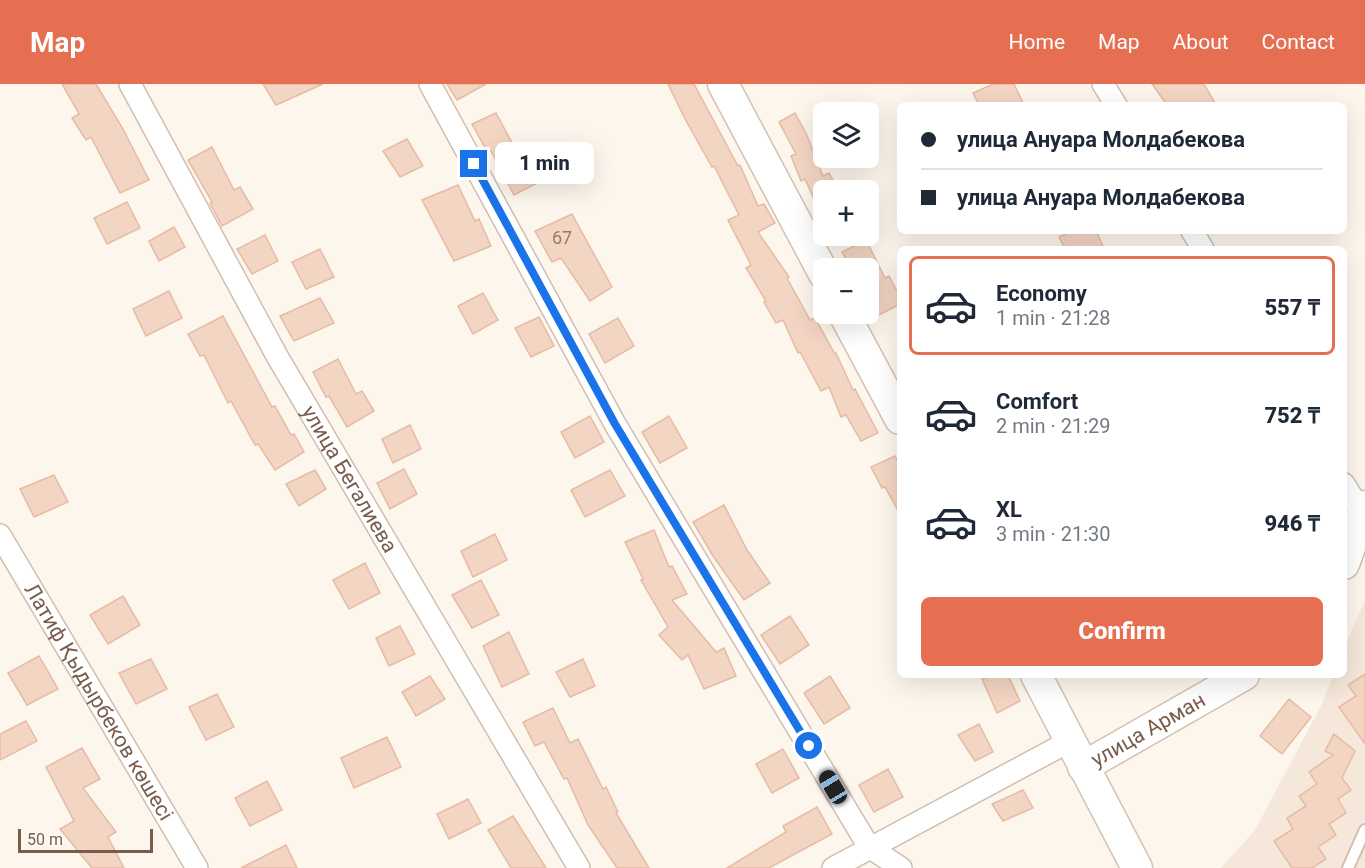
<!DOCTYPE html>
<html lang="en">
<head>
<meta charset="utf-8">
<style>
  body { margin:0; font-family:Roboto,sans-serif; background:#f2f2f3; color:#1f2937; height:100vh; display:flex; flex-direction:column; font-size:22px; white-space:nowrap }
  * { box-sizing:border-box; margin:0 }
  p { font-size:20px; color:#747a83 }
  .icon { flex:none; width:33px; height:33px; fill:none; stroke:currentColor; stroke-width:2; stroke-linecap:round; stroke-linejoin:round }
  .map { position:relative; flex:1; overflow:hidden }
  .drawer { position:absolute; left:897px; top:162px; width:450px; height:432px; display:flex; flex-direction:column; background:#fff; border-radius:9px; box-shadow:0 6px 24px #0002 }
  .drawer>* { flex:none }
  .hud { position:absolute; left:897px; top:18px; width:450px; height:132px; border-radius:9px; box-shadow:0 6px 24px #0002; display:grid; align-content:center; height:132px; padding:0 24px; background:#fff }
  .tools { position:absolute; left:813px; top:18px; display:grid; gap:12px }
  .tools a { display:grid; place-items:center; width:66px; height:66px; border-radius:9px; background:#fff; box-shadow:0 6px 24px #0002; font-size:30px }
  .scale { position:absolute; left:18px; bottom:15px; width:135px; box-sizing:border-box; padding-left:6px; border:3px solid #7a5c4d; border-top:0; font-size:16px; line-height:21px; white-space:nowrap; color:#7a5c4d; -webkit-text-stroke:4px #fffaf3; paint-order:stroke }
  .end { position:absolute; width:27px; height:27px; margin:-14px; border:8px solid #1a73e8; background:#fff; box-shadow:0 0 0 3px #fff }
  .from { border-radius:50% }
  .bubble { position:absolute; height:42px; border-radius:9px; background:#fff; box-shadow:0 6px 24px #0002; font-size:20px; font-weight:800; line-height:42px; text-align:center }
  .car { position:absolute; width:18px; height:36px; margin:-18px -9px; border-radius:8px; box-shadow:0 0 4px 2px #0007; background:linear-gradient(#222 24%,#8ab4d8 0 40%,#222 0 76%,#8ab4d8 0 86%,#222 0) }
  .hud b { display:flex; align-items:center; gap:21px; height:57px; font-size:22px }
  .hud b+b { border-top:2px solid #e0e1e3 }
  .hud i { width:15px; height:15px; background:#1f2937 }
  ul { padding:10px 0 0; list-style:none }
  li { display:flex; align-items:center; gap:18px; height:99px; margin:0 12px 9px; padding:0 12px; border:3px solid transparent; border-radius:9px }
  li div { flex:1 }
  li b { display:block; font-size:22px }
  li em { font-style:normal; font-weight:800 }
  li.selected { border-color:#e76f51 }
  li>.icon { width:54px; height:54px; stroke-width:1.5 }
  .button { display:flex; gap:12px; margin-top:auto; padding:12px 24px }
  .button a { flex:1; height:69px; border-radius:9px; background:#e76f51; color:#fff; font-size:24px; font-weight:800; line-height:69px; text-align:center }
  header { display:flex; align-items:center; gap:36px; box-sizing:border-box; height:84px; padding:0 30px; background:#e76f51; color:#fff }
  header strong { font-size:28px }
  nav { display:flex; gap:33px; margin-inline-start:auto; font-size:21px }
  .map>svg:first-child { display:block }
</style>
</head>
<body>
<header>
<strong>Map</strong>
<nav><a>Home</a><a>Map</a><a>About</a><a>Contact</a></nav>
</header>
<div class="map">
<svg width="1365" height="784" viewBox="0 0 1365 784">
  <rect width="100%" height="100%" fill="#fdf6ec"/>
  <polygon fill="#f5e8da" points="1365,516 1365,784 1221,784 1255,746 1322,620 1333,591 1344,591 1344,564"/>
  <g fill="#f3d5c3" stroke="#e6bba3" stroke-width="1.5">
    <polygon points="62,0 96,0 123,45 149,96 120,109 91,53 86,56 72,34 79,30"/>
    <polygon points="263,0 323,0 276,21"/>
    <polygon points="447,0 486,0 457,16"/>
    <polygon points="668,0 694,0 738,82 740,81 758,122 764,120 775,139 758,148 789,193 787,194 810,236 815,234 835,270 836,269 853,306 855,305 878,349 861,357 846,331 841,333 829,303 821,307 800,268 798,269 783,236 776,239 764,218 766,217 746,184 751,181 728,136 739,131 714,82 712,83 685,35"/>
    <polygon points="993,0 1014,0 1024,21 979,21 973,9"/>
    <polygon points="1152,0 1204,0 1216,21 1167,21"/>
    <polygon points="496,29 518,70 525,67 541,97 514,111 491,67 488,69 472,40"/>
    <polygon points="795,29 806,49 823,92 829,89 836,102 824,106 813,113 805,95 801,97 791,72 796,70 779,38"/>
    <polygon points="407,55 423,82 400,93 383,67"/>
    <polygon points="212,63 234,106 240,103 253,125 222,142 210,119 212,118 188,76"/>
    <polygon points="458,101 475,137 479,135 491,162 454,177 422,116"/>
    <polygon points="127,118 140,144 107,160 94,134"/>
    <polygon points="572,130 612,203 590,217 561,174 552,178 535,147"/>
    <polygon points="174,143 185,163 159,177 149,157"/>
    <polygon points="1071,147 1096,147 1103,162 1095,165 1065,165 1059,153"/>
    <polygon points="265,151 278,177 252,190 237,165"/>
    <polygon points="866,156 885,194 889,192 900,213 900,220 877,232 868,216 868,184 851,184 842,168"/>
    <polygon points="320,165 334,193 306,205 292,178"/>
    <polygon points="169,207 182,234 146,252 133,225"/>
    <polygon points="483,209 498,236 473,250 458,222"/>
    <polygon points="320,214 334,239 294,257 280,232"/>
    <polygon points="223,232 272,323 275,322 291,351 294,350 304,368 275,386 258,360 255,361 231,317 228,319 204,271 200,272 188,250"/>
    <polygon points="539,233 554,262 531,273 515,244"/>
    <polygon points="618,234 634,262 605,279 589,250"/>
    <polygon points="338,275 356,310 362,307 374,327 347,343 329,312 326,313 313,288"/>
    <polygon points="590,332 604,358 575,374 561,348"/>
    <polygon points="669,332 687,364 660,379 642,348"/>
    <polygon points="410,341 421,365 393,379 382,355"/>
    <polygon points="895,372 900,382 900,430 885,403 882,404 871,383"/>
    <polygon points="404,385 417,410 390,425 377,399"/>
    <polygon points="315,386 326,405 299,422 286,400"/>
    <polygon points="610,386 625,412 585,433 571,406"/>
    <polygon points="54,391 68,418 34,433 20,405"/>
    <polygon points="724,421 747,466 770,499 744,516 713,472 693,438"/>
    <polygon points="654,446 669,483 672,482 687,510 672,516 716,568 724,564 736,592 704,605 688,571 682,576 659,551 668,543 641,496 643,495 625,458"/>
    <polygon points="495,450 507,476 473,493 461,467"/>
    <polygon points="365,479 380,509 349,525 333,496"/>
    <polygon points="481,496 499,531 472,544 452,511"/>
    <polygon points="123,512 140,541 108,560 90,531"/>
    <polygon points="790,532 809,561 780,580 761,551"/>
    <polygon points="400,542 415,570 389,582 376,554"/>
    <polygon points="509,548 529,590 502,603 483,562"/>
    <polygon points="39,572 58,605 27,621 8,589"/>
    <polygon points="151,575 167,605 136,620 119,589"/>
    <polygon points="583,575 595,602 570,613 556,588"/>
    <polygon points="1365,590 1365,660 1339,623 1356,612 1348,601"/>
    <polygon points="993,591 1008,591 1020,617 997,629 982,595"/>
    <polygon points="430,592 445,615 416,632 402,608"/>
    <polygon points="830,592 850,624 824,640 804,609"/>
    <polygon points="217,610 234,643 206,656 189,623"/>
    <polygon points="1289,615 1311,633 1282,670 1260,652"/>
    <polygon points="553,624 570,659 578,655 603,705 606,703 618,728 616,729 649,784 617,784 588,741 567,694 564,695 544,658 535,662 523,638"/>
    <polygon points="26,637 37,657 0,676 0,650"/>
    <polygon points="979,640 993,668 975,677 958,651"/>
    <polygon points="1334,650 1355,667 1342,694 1351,706 1338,715 1346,729 1329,740 1336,751 1318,763 1326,775 1312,784 1292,784 1274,757 1293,745 1287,734 1306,722 1299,712 1317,700 1309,688 1333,671 1325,667"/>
    <polygon points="387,653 401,683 354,704 341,674"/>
    <polygon points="82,664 100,695 83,704 116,748 108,753 124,784 92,784 60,745 74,737 46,683"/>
    <polygon points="783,665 799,694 772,709 756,680"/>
    <polygon points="888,685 903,713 874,728 859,701"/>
    <polygon points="267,697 282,726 250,742 235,714"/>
    <polygon points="1023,706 1033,724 1003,737 992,720"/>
    <polygon points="468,715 481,739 449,755 437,730"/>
    <polygon points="817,723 832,750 769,784 727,784 786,748 783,742"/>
    <polygon points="513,732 546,784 511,784 488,746"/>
    <polygon points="286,761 297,784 241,784"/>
  </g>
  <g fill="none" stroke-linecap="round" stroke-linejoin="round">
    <g stroke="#d1beb0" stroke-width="14">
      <polyline id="lane" points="1348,784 1365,746"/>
    </g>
    <g stroke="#d1beb0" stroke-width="24">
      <g id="street">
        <path id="s1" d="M 130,0 L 277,272 L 579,784"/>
        <polyline points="430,0 615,340 869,763 901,784"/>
        <polyline points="1103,0 1116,21"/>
        <polyline points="1192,147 1203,165"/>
        <polyline points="1344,400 1362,429"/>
        <path id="s2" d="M 0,451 L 197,784"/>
        <polyline points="833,784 1070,657"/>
      </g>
    </g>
    <g stroke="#d6c0b0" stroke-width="33">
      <g id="secondary">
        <polyline points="723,0 824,190"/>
        <polyline points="844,230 900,335"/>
        <polyline points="1344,480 1365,422"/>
        <polyline points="1036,591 1137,784"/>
        <path id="s3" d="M 1083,683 L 1244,591"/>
      </g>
    </g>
    <use href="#lane" stroke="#fff" stroke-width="10"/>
    <use href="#street" stroke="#fff" stroke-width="21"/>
    <use href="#secondary" stroke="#fff" stroke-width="30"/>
  </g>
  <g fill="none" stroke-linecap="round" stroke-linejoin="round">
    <polyline stroke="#1a73e8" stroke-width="8" points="474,80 615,340 809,662"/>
  </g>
  <g text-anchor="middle" stroke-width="4.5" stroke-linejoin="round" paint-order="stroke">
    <g font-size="18" fill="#987a6a">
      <text x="562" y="160">67</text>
    </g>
    <g font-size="21" fill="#7a5c4d" stroke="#fffaf3">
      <text dy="7" stroke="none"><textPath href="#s1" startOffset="452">улица Бегалиева</textPath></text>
      <text dy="7" stroke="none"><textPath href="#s2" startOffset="194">Латиф Қыдырбеков көшесі</textPath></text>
      <text dy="7" stroke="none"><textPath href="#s3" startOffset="75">улица Арман</textPath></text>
    </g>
  </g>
</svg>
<div class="tools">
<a><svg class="icon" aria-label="layers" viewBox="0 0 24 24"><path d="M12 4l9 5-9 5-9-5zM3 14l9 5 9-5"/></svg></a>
<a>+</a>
<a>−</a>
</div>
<div class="scale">50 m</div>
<i class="end from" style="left:809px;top:662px"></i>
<i class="end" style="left:474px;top:80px"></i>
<div class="bubble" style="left:495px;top:58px;width:99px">1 min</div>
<i class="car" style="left:833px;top:703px;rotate:329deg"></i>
<div class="hud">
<b><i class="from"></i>улица Ануара Молдабекова</b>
<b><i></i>улица Ануара Молдабекова</b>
</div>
<section class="drawer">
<ul>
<li class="selected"><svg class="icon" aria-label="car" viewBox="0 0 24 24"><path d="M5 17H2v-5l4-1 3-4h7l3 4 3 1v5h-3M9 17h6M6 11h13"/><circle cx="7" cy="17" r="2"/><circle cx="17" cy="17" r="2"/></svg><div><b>Economy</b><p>1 min · 21:28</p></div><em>557 ₸</em></li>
<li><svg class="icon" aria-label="car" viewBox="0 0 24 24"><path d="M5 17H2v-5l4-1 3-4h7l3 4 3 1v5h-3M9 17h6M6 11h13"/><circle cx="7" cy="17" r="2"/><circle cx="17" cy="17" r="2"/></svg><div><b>Comfort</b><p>2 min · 21:29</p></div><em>752 ₸</em></li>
<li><svg class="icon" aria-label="car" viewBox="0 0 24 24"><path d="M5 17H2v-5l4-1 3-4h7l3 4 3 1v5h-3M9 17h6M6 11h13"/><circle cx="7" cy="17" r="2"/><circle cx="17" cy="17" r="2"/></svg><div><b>XL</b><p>3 min · 21:30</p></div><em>946 ₸</em></li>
</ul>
<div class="button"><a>Confirm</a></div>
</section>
</div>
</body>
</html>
